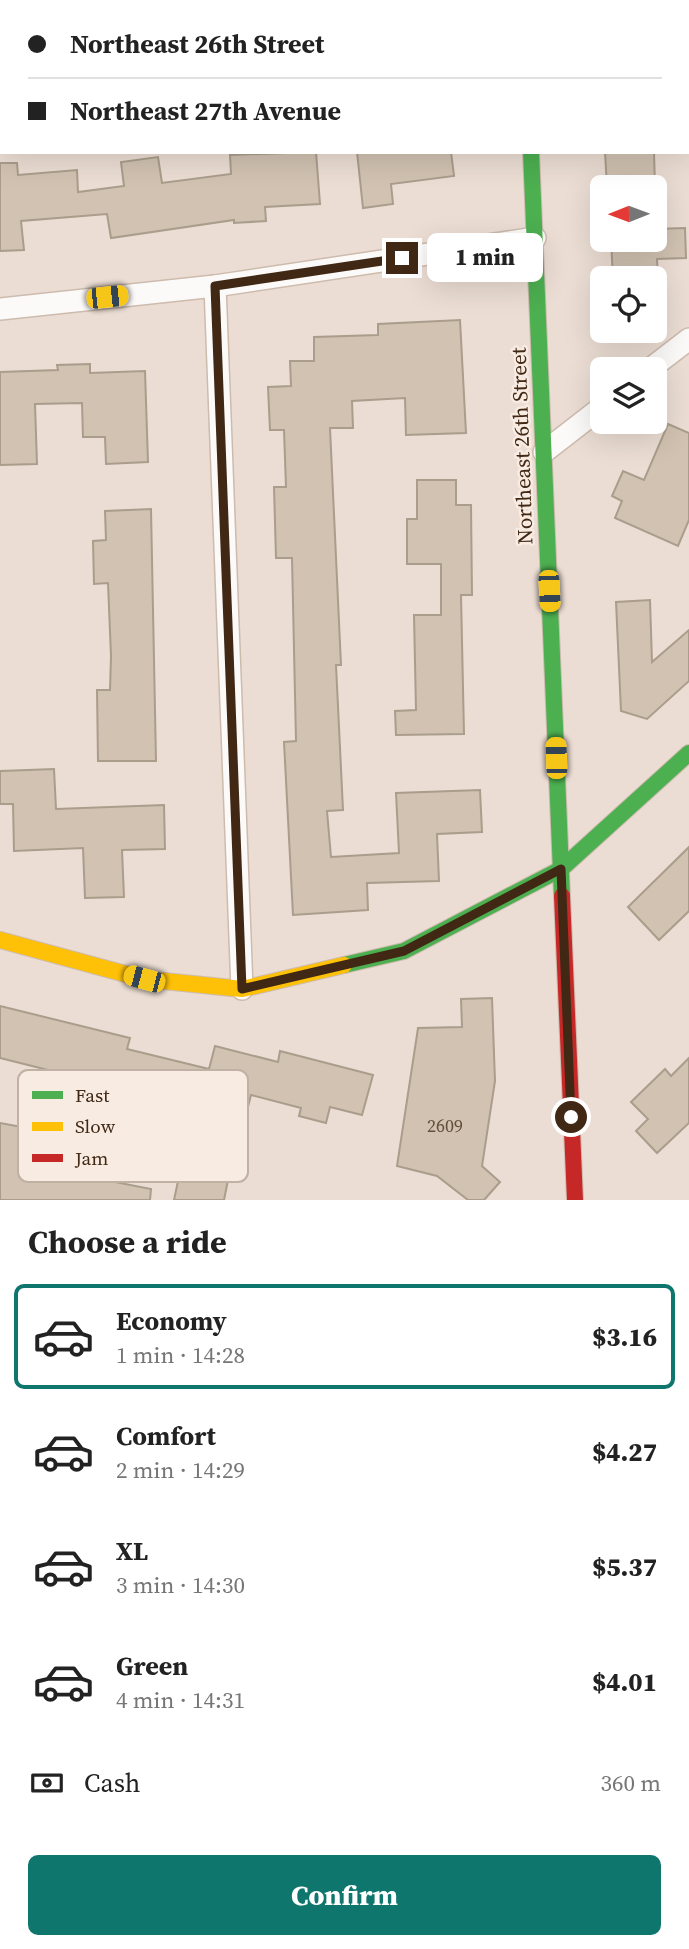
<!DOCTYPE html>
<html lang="en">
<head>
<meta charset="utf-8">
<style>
  body { margin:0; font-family:"Source Serif 4",serif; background:#f2f2f2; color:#222; height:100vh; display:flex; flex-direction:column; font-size:26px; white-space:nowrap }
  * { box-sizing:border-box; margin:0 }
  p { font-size:23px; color:#767676 }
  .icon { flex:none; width:38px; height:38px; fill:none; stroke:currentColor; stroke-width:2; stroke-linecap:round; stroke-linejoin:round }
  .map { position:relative; height:1200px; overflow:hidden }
  .side { display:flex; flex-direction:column; background:#fff; flex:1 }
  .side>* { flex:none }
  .hud { position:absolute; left:0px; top:0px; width:690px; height:154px; box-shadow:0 7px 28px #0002; display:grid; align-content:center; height:154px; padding:0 28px; background:#fff }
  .needle { width:46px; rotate:269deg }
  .fabs { position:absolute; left:590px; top:175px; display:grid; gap:14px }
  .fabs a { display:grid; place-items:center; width:77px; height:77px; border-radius:10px; background:#fff; box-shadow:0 7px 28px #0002; font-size:35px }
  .end { position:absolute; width:32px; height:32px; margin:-16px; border:9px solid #402815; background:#fff; box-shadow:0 0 0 4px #fff }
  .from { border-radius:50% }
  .bubble { position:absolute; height:49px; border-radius:10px; background:#fff; box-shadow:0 7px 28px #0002; font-size:23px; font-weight:800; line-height:49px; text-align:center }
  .car { position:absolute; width:21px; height:42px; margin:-21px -10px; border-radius:9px; box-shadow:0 0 5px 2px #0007; background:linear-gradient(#f5c518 24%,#345 0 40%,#f5c518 0 76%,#345 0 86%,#f5c518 0) }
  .hud b { display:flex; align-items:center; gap:24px; height:66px; font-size:26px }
  .hud b+b { border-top:2px solid #e0e0e0 }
  .hud i { width:18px; height:18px; background:#222 }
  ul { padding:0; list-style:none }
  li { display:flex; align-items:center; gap:21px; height:105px; margin:0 14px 10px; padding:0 14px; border:4px solid transparent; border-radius:10px }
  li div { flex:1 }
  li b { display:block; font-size:26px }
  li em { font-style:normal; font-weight:800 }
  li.active { border-color:#0f766e }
  li>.icon { width:63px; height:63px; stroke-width:1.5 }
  h2 { padding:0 28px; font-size:32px; line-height:84px }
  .pay { display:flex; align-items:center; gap:18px; height:77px; padding:0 28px; font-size:26px }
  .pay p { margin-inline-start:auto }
  .action { display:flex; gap:14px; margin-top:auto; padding:14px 28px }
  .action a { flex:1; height:80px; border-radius:10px; background:#0f766e; color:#fff; font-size:28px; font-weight:800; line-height:80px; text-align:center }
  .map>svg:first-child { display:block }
</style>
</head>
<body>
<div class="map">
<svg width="689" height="1200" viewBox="0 0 689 1200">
  <rect width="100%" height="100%" fill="#ebddd3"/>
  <g fill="#d1c2b1" stroke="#aa9d8c" stroke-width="2">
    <polygon points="316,152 320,204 265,207 266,221 234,223 234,220 111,238 107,214 21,221 24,250 0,251 0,163 17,163 18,175 77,170 78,192 124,186 121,162 158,157 162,183 231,174 230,155"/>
    <polygon points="357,152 451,152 454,176 391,184 393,204 363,208"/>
    <polygon points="605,152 654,152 655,187 607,187"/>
    <polygon points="685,228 686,258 657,259 658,278 613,278 611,240 654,240 654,229"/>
    <polygon points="460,320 466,433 406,435 405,398 352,401 353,428 330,428 341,665 336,665 343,810 327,811 331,857 399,853 396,793 480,790 482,832 437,834 439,881 367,883 368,910 293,915 284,742 296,741 292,558 276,558 274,487 286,487 284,430 270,430 268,387 291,386 290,361 314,361 314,337 378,335 378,324"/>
    <polygon points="90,364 90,373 145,371 148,462 106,464 105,437 83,437 82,403 35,404 37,464 0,465 0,372 58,370 57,365"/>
    <polygon points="668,424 689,433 689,520 678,546 615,518 622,501 612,496 623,471 644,480"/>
    <polygon points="417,480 456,480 456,505 471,505 472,595 461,595 464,734 396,735 395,711 416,710 414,615 441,615 441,564 407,564 407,519 417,519"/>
    <polygon points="151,509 156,761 98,761 97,690 110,690 111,656 108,583 94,584 93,541 106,540 105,511"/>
    <polygon points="650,600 652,662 689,630 689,681 647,719 621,711 616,602"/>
    <polygon points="54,769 56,809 164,805 165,849 122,850 124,897 85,898 83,848 14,851 13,804 0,804 0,771"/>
    <polygon points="689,847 689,911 659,940 628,907"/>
    <polygon points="492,998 495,1081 482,1166 500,1182 484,1200 468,1200 437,1176 397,1166 418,1028 462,1027 461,999"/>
    <polygon points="0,1006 130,1038 127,1049 209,1069 215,1046 278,1062 280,1051 373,1075 362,1115 330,1107 326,1123 299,1116 301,1108 251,1095 238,1146 235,1145 224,1200 174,1200 188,1134 179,1131 181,1120 135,1109 137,1104 45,1081 48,1070 0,1058"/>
    <polygon points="689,1058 689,1123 657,1153 636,1131 648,1119 631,1102 665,1069 671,1076"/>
    <polygon points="0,1123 81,1138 74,1174 151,1189 150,1200 0,1200"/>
  </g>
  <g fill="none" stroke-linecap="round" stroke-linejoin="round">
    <g stroke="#cdbbae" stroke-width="24">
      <g id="street">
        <polyline points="215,286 242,989"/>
        <polyline points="0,309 215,286 535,238"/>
        <polyline points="650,369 689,339"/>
        <polyline points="544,452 602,407"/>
      </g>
    </g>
    <g stroke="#cdbbae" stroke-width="18">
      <g id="fast">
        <polyline points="525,0 525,2"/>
        <polyline points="531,152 562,896"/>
        <polyline points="344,965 404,951 561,869 689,753"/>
      </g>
    </g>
    <g stroke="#cdbbae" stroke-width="18">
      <polyline id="slow" points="0,940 144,979 242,989 344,965"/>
    </g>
    <g stroke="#cdbbae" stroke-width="18">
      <polyline id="jam" points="562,896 575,1200"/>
    </g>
    <use href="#street" stroke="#fcfaf8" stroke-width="21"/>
    <use href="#fast" stroke="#4caf50" stroke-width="16"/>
    <use href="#slow" stroke="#ffc107" stroke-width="16"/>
    <use href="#jam" stroke="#c62828" stroke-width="16"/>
  </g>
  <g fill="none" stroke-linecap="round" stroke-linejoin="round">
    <polyline stroke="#402815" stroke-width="9" points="402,258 215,286 242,989 404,951 561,869 571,1117"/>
  </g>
  <g text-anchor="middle" stroke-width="5" stroke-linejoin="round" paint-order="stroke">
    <g font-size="18" fill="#644e3c">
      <text x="445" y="1132">2609</text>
    </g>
    <g font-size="21" fill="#402815" stroke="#f8ebe2">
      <text transform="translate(522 446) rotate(-92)" y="7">Northeast 26th Street</text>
    </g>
  </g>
  <rect x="18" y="1070" width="230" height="112" rx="10" fill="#f8ebe2" stroke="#c1b0a4" stroke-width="2"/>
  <rect x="32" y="1091" width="31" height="8" fill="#4caf50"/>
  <rect x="32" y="1122" width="31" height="9" fill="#ffc107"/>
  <rect x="32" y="1154" width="31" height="8" fill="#c62828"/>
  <g font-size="19" fill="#402815">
    <text x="75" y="1102">Fast</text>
    <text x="75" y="1133">Slow</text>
    <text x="75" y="1165">Jam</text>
  </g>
</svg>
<div class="fabs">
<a><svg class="needle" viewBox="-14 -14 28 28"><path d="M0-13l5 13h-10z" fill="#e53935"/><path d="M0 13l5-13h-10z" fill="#767676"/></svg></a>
<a><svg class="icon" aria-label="locate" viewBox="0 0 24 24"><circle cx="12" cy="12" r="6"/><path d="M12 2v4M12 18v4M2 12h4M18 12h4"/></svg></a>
<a><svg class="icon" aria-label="layers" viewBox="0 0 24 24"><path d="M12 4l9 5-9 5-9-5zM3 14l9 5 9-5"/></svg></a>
</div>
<i class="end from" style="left:571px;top:1117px"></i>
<i class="end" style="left:402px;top:258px"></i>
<div class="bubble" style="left:427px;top:233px;width:116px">1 min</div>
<i class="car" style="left:107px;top:297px;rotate:84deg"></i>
<i class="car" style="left:549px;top:591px;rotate:177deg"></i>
<i class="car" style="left:556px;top:758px;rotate:358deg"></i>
<i class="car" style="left:144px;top:979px;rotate:285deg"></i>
<div class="hud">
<b><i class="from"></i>Northeast 26th Street</b>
<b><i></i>Northeast 27th Avenue</b>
</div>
</div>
<section class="side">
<h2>Choose a ride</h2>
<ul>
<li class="active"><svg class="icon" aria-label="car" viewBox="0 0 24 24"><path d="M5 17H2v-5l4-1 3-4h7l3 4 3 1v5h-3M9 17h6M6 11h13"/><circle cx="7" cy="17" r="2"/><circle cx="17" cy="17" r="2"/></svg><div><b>Economy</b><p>1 min · 14:28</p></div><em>$3.16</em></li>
<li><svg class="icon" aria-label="car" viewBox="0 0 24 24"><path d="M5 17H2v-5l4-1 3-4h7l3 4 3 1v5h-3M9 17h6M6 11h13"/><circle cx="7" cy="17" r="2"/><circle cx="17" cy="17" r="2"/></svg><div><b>Comfort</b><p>2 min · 14:29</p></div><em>$4.27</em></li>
<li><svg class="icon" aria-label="car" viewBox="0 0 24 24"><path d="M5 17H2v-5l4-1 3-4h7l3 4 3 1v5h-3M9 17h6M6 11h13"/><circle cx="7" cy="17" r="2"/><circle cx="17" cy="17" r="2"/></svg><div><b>XL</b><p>3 min · 14:30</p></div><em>$5.37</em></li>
<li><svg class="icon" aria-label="car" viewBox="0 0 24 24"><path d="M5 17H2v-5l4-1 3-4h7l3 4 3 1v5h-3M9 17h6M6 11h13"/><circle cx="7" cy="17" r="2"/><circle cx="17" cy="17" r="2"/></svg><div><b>Green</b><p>4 min · 14:31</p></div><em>$4.01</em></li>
</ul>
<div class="pay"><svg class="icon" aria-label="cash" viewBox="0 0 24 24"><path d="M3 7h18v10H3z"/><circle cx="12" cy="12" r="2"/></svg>Cash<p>360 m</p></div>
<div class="action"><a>Confirm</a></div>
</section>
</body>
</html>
